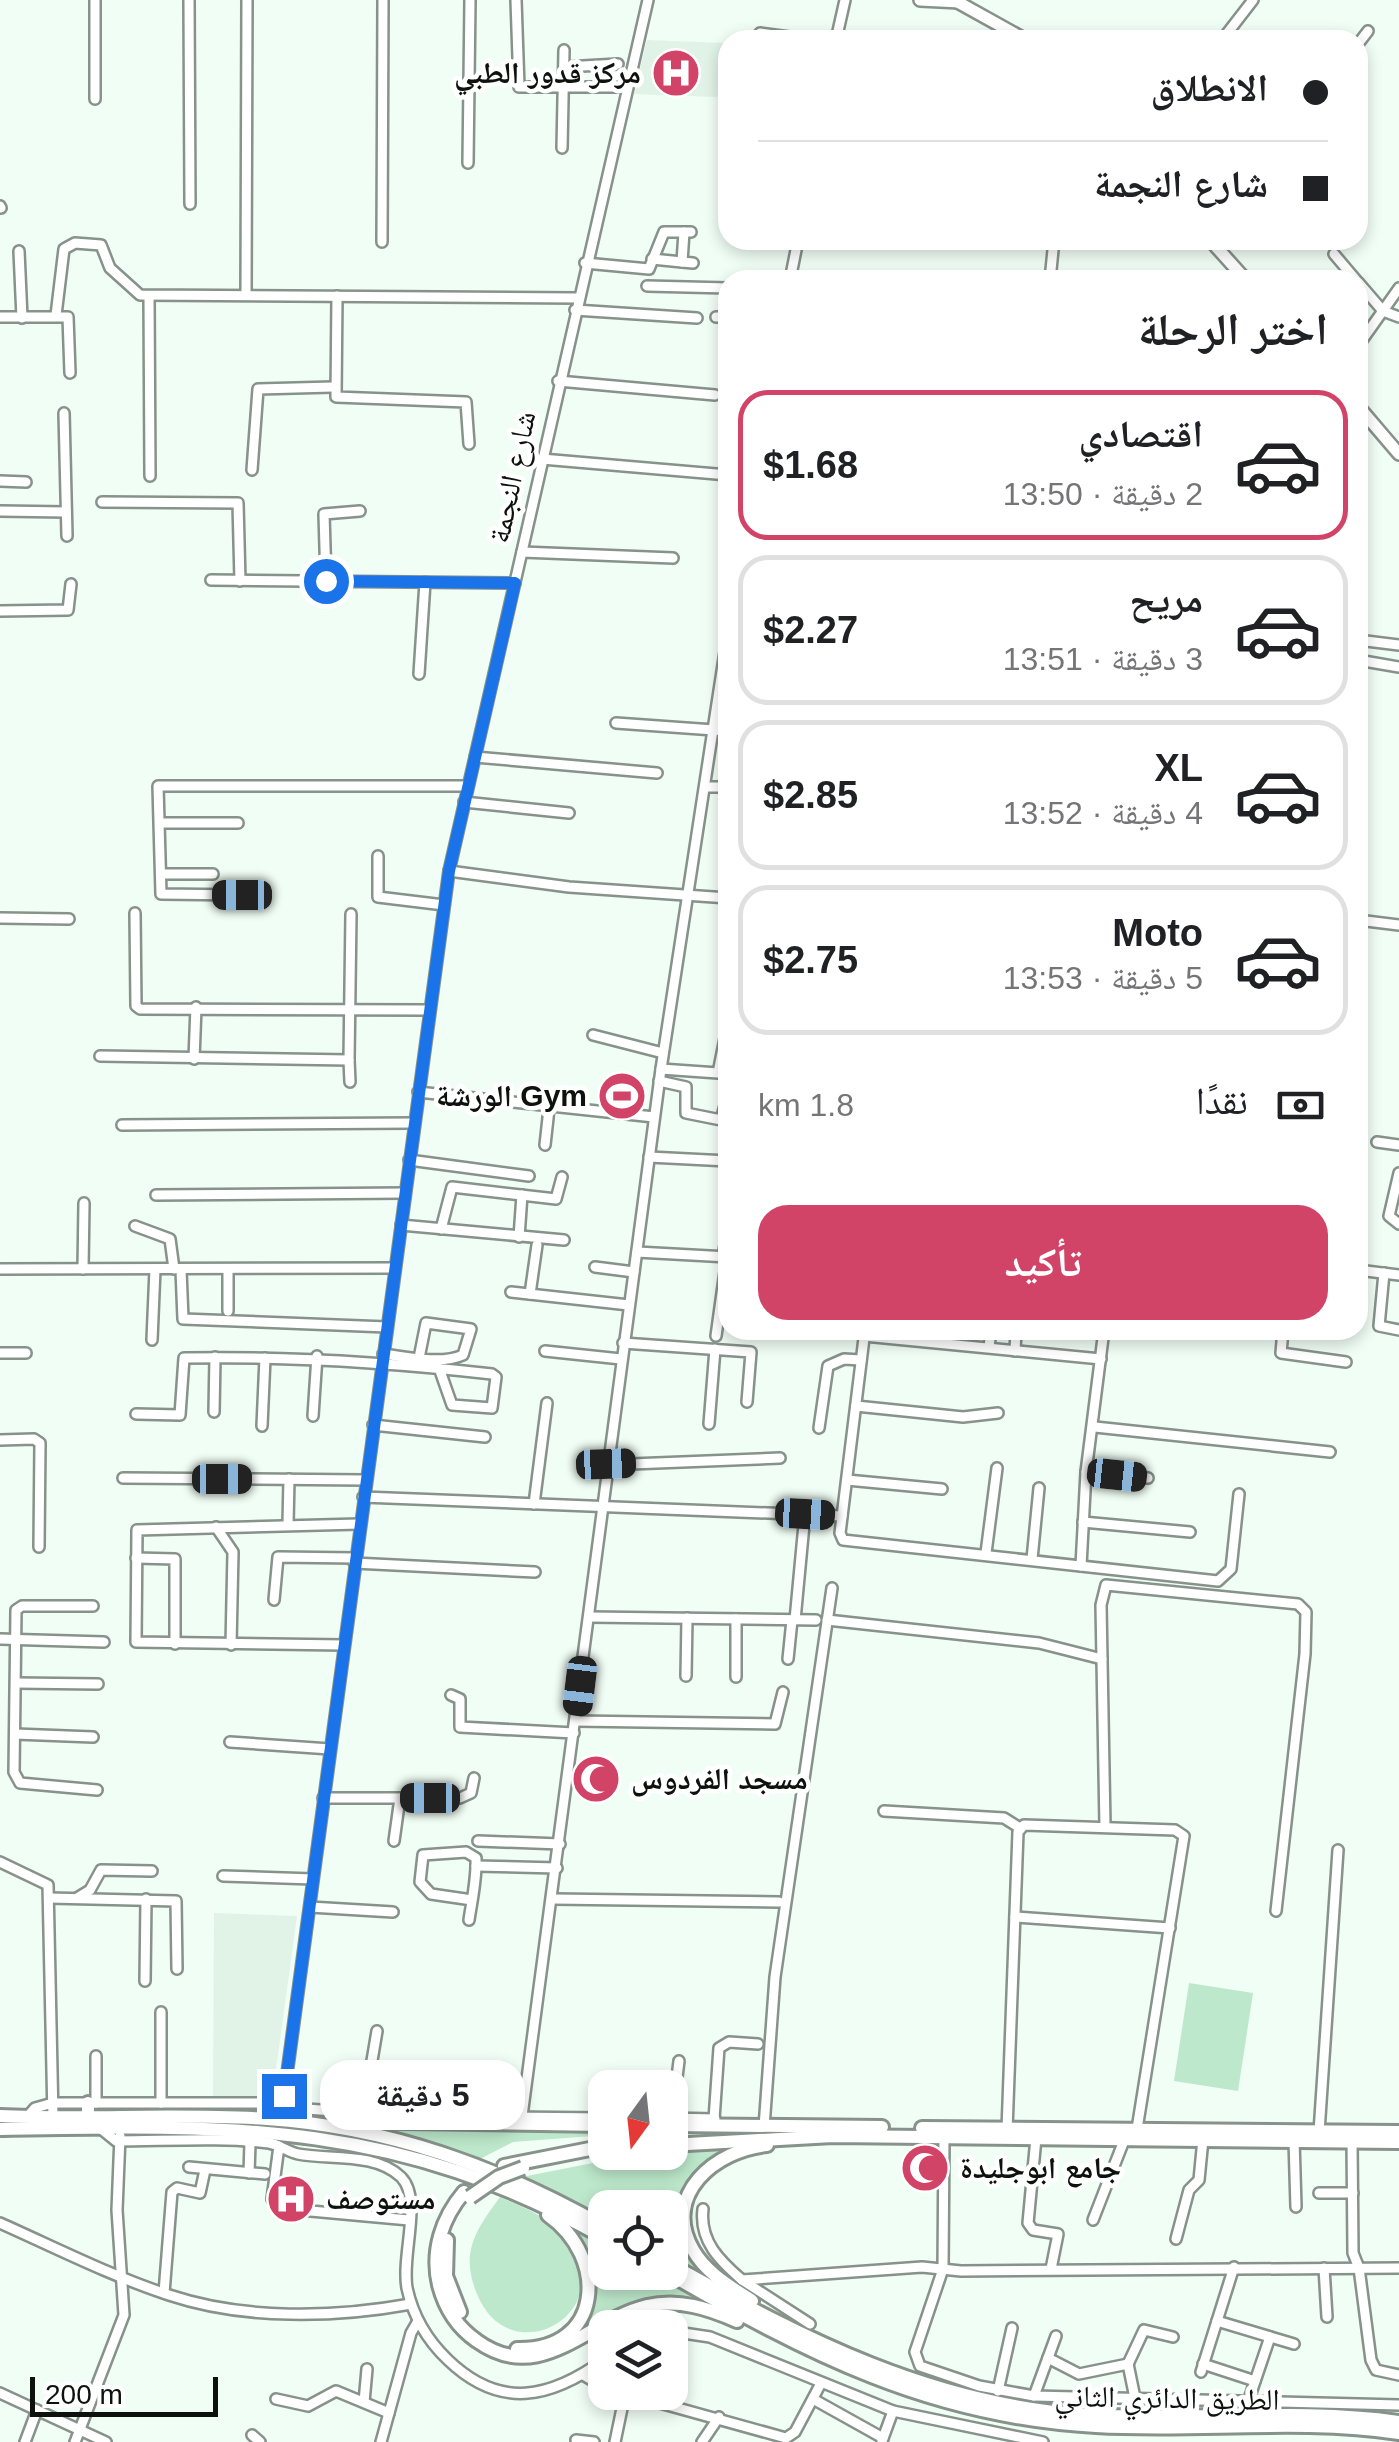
<!DOCTYPE html>
<html lang="ar">
<head>
<meta charset="utf-8">
<style>
  body { margin:0; font-family:Arial,"Noto Naskh Arabic",sans-serif; background:#f6f6f6; color:#202124; direction:rtl; height:100vh; display:flex; flex-direction:column; font-size:38px; white-space:nowrap }
  * { box-sizing:border-box; margin:0 }
  p { font-size:32px; color:#757577 }
  .icon { flex:none; width:55px; height:55px; fill:none; stroke:currentColor; stroke-width:2; stroke-linecap:round; stroke-linejoin:round }
  .map { position:relative; flex:1; overflow:hidden; direction:ltr }
  .side { position:absolute; left:718px; top:270px; width:650px; height:1070px; display:flex; flex-direction:column; background:#fff; border-radius:30px; box-shadow:0 5px 15px #0003; direction:rtl }
  .side>* { flex:none }
  .hud { position:absolute; left:718px; top:30px; width:650px; height:220px; border-radius:30px; box-shadow:0 5px 15px #0003; direction:rtl; display:grid; align-content:center; height:220px; padding:0 40px; background:#fff }
  .needle { width:65px; rotate:195deg }
  .controls { position:absolute; left:588px; top:2070px; display:grid; gap:20px }
  .controls a { display:grid; place-items:center; width:100px; height:100px; border-radius:20px; background:#fff; box-shadow:0 5px 15px #0003; font-size:50px }
  .scale { position:absolute; left:30px; bottom:25px; width:188px; box-sizing:border-box; padding-left:10px; border:5px solid #0e120f; border-top:0; font-size:28px; line-height:35px; white-space:nowrap; color:#0e120f; -webkit-text-stroke:8px #fff; paint-order:stroke }
  .end { position:absolute; width:45px; height:45px; margin:-22px; border:12px solid #1a73e8; background:#fff; box-shadow:0 0 0 5px #fff }
  .from { border-radius:50% }
  .bubble { position:absolute; height:70px; border-radius:30px; background:#fff; box-shadow:0 5px 15px #0003; font-size:32px; font-weight:700; line-height:70px; text-align:center; direction:rtl }
  .car { position:absolute; width:30px; height:60px; margin:-30px -15px; border-radius:12px; box-shadow:0 0 8px 2px #0007; background:linear-gradient(#222 24%,#8ab4d8 0 40%,#222 0 76%,#8ab4d8 0 86%,#222 0) }
  .hud b { display:flex; align-items:center; gap:35px; height:95px; font-size:38px }
  .hud b+b { border-top:2px solid #e0e0e0 }
  .hud i { width:25px; height:25px; background:#202124 }
  ul { padding:0; list-style:none }
  li { display:flex; align-items:center; gap:30px; height:150px; margin:0 20px 15px; padding:0 20px; border:5px solid #e0e0e0; border-radius:30px }
  li div { flex:1 }
  li b { display:block; font-size:38px }
  li em { font-style:normal; font-weight:700 }
  li.active { border-color:#d24368 }
  li>.icon { width:90px; height:90px; stroke-width:1.5 }
  h2 { padding:0 40px; font-size:45px; line-height:120px }
  .pay { display:flex; align-items:center; gap:25px; height:110px; padding:0 40px; font-size:38px }
  .pay p { margin-inline-start:auto }
  .primary-button { display:flex; gap:20px; margin-top:auto; padding:20px 40px }
  .primary-button a { flex:1; height:115px; border-radius:30px; background:#d24368; color:#fff; font-size:40px; font-weight:700; line-height:115px; text-align:center }
  .map>svg:first-child { display:block }
</style>
</head>
<body>
<div class="map">
<svg width="1399" height="2442" viewBox="0 0 1399 2442">
  <rect width="100%" height="100%" fill="#f1fef5"/>
  <g fill="#e0f3e6">
    <polygon points="647,40 725,43 722,61 726,66 717,97 634,94"/>
    <polygon points="214,1913 297,1916 273,2091 251,2098 213,2096"/>
  </g>
  <g fill="#bde8cb">
    <polygon points="1189,1983 1253,1993 1238,2091 1174,2081"/>
    <polygon points="367,2127 605,2129 605,2135 513,2142 480,2159"/>
    <path d="M 758,2143 C 702,2164 694,2165 681,2225 L 722,2285 L 670,2257 L 670,2208 L 605,2208 L 605,2220 L 522,2177 L 628,2156 Z"/>
    <path d="M 500,2197 C 522,2207 551,2218 566,2237 C 624,2312 510,2376 477,2294 C 460,2253 475,2231 500,2197 Z"/>
    <path d="M 559,2220 L 605,2245 L 605,2272 L 651,2273 L 716,2309 L 684,2301 L 573,2334 C 602,2284 604,2261 559,2220 Z"/>
  </g>
  <g fill="none" stroke-linecap="round" stroke-linejoin="round">
    <g stroke="#86928a" stroke-width="14">
      <g id="minor">
        <polyline points="95,0 95,99"/>
        <polyline points="189,0 190,204"/>
        <polyline points="516,0 519,87 626,87"/>
        <polyline points="754,40 760,33 812,40"/>
        <polyline points="836,40 845,0"/>
        <polyline points="1222,40 1253,0"/>
        <polyline points="1358,44 1368,31"/>
        <polyline points="565,67 618,64"/>
        <polyline points="562,148 564,50"/>
        <polyline points="468,163 470,0"/>
        <polyline points="0,206 1,208"/>
        <polyline points="684,232 682,262 693,263"/>
        <polyline points="382,242 383,0"/>
        <polyline points="19,251 22,318"/>
        <polyline points="1334,254 1356,280"/>
        <polyline points="652,259 682,262"/>
        <polyline points="585,263 649,269 664,232 691,232"/>
        <polyline points="790,280 798,240"/>
        <polyline points="1050,280 1054,240"/>
        <polyline points="1358,282 1383,311 1399,317"/>
        <polyline points="647,286 728,288"/>
        <polyline points="246,295 247,0"/>
        <polyline points="149,296 150,476"/>
        <polyline points="337,296 336,397 466,402 469,444"/>
        <polyline points="575,310 697,318"/>
        <polyline points="56,315 64,249 75,243 101,245 110,268 140,295 577,298"/>
        <polyline points="0,317 68,317 70,373"/>
        <polyline points="716,317 728,317"/>
        <polyline points="1358,346 1399,288"/>
        <polyline points="558,381 715,395"/>
        <polyline points="64,413 67,536"/>
        <polyline points="542,459 728,475"/>
        <polyline points="252,470 258,389 333,387"/>
        <polyline points="0,481 26,482"/>
        <polyline points="102,502 238,503 240,581"/>
        <polyline points="0,511 66,512"/>
        <polyline points="522,552 673,558"/>
        <polyline points="211,580 515,583"/>
        <polyline points="326,581 324,514 360,511"/>
        <polyline points="0,611 68,610 71,584"/>
        <polyline points="1358,640 1399,645"/>
        <polyline points="1358,660 1399,667"/>
        <polyline points="419,674 425,582"/>
        <polyline points="616,723 728,731"/>
        <polyline points="475,757 657,773"/>
        <polyline points="705,787 728,787"/>
        <polyline points="464,802 569,813"/>
        <polyline points="160,823 238,823"/>
        <polyline points="378,856 378,897 444,905"/>
        <polyline points="449,871 569,887 728,898"/>
        <polyline points="161,874 213,874"/>
        <polyline points="242,895 161,894 158,786 467,786"/>
        <polyline points="135,913 136,1006 140,1009 429,1010"/>
        <polyline points="0,918 69,919"/>
        <polyline points="1358,920 1399,925"/>
        <polyline points="593,1035 663,1053"/>
        <polyline points="100,1056 349,1060 351,914"/>
        <polyline points="194,1059 196,1007"/>
        <polyline points="349,1060 350,1082"/>
        <polyline points="661,1069 718,1073 728,1023"/>
        <polyline points="659,1081 686,1087 686,1113 721,1120 727,1098"/>
        <polyline points="418,1092 654,1117"/>
        <polyline points="122,1125 413,1123"/>
        <polyline points="1377,1142 1399,1145"/>
        <polyline points="545,1145 549,1109"/>
        <polyline points="649,1157 728,1161"/>
        <polyline points="409,1160 529,1176"/>
        <polyline points="1399,1173 1389,1216 1399,1224"/>
        <polyline points="156,1195 405,1193"/>
        <polyline points="401,1225 564,1240"/>
        <polyline points="135,1226 170,1239 174,1269"/>
        <polyline points="441,1229 452,1187 556,1199 562,1177"/>
        <polyline points="519,1237 522,1195"/>
        <polyline points="637,1252 728,1257"/>
        <polyline points="723,1257 728,1227"/>
        <polyline points="595,1267 634,1272"/>
        <polyline points="0,1269 395,1268"/>
        <polyline points="83,1269 84,1203"/>
        <polyline points="228,1269 228,1311"/>
        <polyline points="181,1270 183,1319 387,1327"/>
        <polyline points="1358,1270 1399,1275"/>
        <polyline points="1384,1273 1379,1326 1399,1330"/>
        <polyline points="511,1292 629,1305"/>
        <polyline points="530,1294 537,1245"/>
        <polyline points="865,1330 840,1533 843,1540 1218,1581 1231,1569 1239,1494"/>
        <polyline points="1283,1330 1281,1353 1346,1362"/>
        <polyline points="716,1336 727,1257"/>
        <polyline points="864,1336 1101,1359"/>
        <polyline points="152,1340 155,1269"/>
        <polyline points="623,1343 751,1352 747,1402"/>
        <polyline points="989,1347 991,1330"/>
        <polyline points="545,1351 621,1359"/>
        <polyline points="1015,1351 1016,1330"/>
        <polyline points="0,1353 26,1353"/>
        <path d="M 383,1354 C 407,1357 441,1365 463,1355 L 471,1329 L 426,1323 L 419,1358"/>
        <polyline points="856,1406 963,1417 998,1413"/>
        <polyline points="214,1412 215,1357"/>
        <path d="M 136,1414 L 180,1415 L 184,1358 C 290,1356 387,1362 492,1374 L 496,1377 L 492,1408 L 452,1405 L 439,1368"/>
        <polyline points="313,1416 317,1356"/>
        <polyline points="709,1424 715,1349"/>
        <polyline points="373,1425 485,1437"/>
        <polyline points="262,1426 265,1358"/>
        <polyline points="1095,1427 1330,1452"/>
        <polyline points="819,1428 828,1366 844,1359 861,1360"/>
        <polyline points="0,1440 34,1439 40,1443 39,1547"/>
        <polyline points="606,1465 780,1458"/>
        <polyline points="1086,1472 1148,1478"/>
        <polyline points="123,1478 365,1480"/>
        <polyline points="847,1480 942,1489"/>
        <polyline points="363,1497 842,1516"/>
        <polyline points="534,1504 547,1403"/>
        <polyline points="1083,1522 1190,1532"/>
        <polyline points="288,1524 289,1479"/>
        <polyline points="216,1527 233,1552 231,1645"/>
        <polyline points="986,1553 997,1468"/>
        <polyline points="136,1558 175,1559 175,1644"/>
        <polyline points="1032,1559 1039,1488"/>
        <polyline points="354,1563 535,1572"/>
        <polyline points="1081,1566 1086,1472 1104,1330"/>
        <polyline points="274,1600 278,1557 355,1558"/>
        <polyline points="93,1606 22,1606 16,1610 14,1772 20,1783 97,1790"/>
        <polyline points="589,1617 816,1620"/>
        <polyline points="795,1620 805,1514"/>
        <polyline points="827,1620 1039,1643 1102,1659"/>
        <polyline points="0,1639 104,1642"/>
        <polyline points="344,1645 136,1642 137,1530 359,1524"/>
        <polyline points="788,1659 792,1620"/>
        <polyline points="686,1676 687,1618"/>
        <polyline points="736,1677 736,1619"/>
        <polyline points="16,1683 98,1684"/>
        <polyline points="451,1695 460,1699 460,1727 574,1733"/>
        <polyline points="576,1721 775,1724 783,1692"/>
        <polyline points="15,1734 93,1737"/>
        <polyline points="230,1742 330,1749"/>
        <polyline points="323,1798 460,1798 471,1793 474,1778"/>
        <polyline points="884,1811 1004,1818 1020,1828"/>
        <polyline points="1105,1826 1101,1605 1106,1585 1298,1604 1306,1612 1305,1654 1276,1911"/>
        <polyline points="394,1841 400,1798"/>
        <polyline points="478,1841 560,1844"/>
        <polyline points="0,1862 48,1885 53,2118"/>
        <polyline points="476,1866 557,1868"/>
        <polyline points="223,1876 313,1879"/>
        <polyline points="49,1898 176,1901 177,1969"/>
        <polyline points="77,1898 90,1890 101,1870 152,1871"/>
        <polyline points="553,1899 779,1902"/>
        <polyline points="310,1907 393,1912"/>
        <polyline points="1015,1917 1170,1928"/>
        <path d="M 469,1920 C 472,1900 477,1878 476,1858 L 466,1852 L 423,1855 L 420,1882 L 431,1894 L 472,1900"/>
        <polyline points="145,1981 146,1899"/>
        <polyline points="161,2012 161,2103"/>
        <polyline points="96,2056 96,2103"/>
        <polyline points="284,2096 449,871 648,0"/>
        <polyline points="284,2096 286,2105 294,2108 399,2116 605,2118"/>
        <polyline points="363,2114 377,2031"/>
        <polyline points="522,2116 661,1069 728,632"/>
        <polyline points="27,2117 35,2108 53,2103 262,2103 284,2096"/>
        <polyline points="670,2118 715,2119"/>
        <polyline points="672,2118 679,2061"/>
        <polyline points="714,2119 719,2048 729,2042 758,2044"/>
        <polyline points="764,2127 775,1977 832,1588"/>
        <path d="M 100,2128 L 116,2141 C 166,2141 220,2137 269,2143 C 280,2145 288,2152 298,2154 C 329,2160 375,2152 401,2177 C 423,2199 401,2255 407,2288 C 413,2316 427,2340 448,2360 C 500,2410 550,2399 605,2359"/>
        <polyline points="1007,2130 1018,1832 1024,1825 1175,1830 1184,1836 1137,2129"/>
        <polyline points="1319,2132 1338,1850"/>
        <polyline points="944,2137 943,2269 915,2352 920,2366 979,2386 1034,2396 1399,2405"/>
        <polyline points="1036,2138 1028,2223 1033,2230 1058,2234 1051,2269"/>
        <polyline points="1294,2140 1296,2207"/>
        <polyline points="1352,2141 1353,2253 1359,2268 1371,2360 1376,2370 1399,2375"/>
        <polyline points="279,2146 272,2199 278,2208 409,2220"/>
        <polyline points="189,2167 265,2174"/>
        <polyline points="249,2173 250,2143"/>
        <polyline points="1319,2193 1353,2193"/>
        <path d="M 703,2209 C 699,2241 720,2261 742,2280 L 922,2267 L 961,2271 L 1399,2268"/>
        <polyline points="1093,2220 1125,2138"/>
        <path d="M 0,2223 C 56,2248 111,2276 169,2295 C 244,2320 334,2318 411,2304"/>
        <polyline points="1176,2239 1189,2190 1199,2180 1203,2139"/>
        <polyline points="1324,2268 1327,2317"/>
        <polyline points="742,2280 810,2324"/>
        <polyline points="164,2293 172,2192 177,2188 200,2193 205,2170"/>
        <polyline points="1217,2321 1294,2344"/>
        <polyline points="670,2331 710,2337 893,2411 1043,2442"/>
        <polyline points="1048,2358 1079,2374 1128,2364 1135,2398"/>
        <polyline points="1128,2364 1144,2330 1173,2337"/>
        <polyline points="1203,2364 1255,2381"/>
        <polyline points="1201,2372 1234,2267"/>
        <polyline points="583,2375 605,2388"/>
        <polyline points="998,2391 1012,2328"/>
        <polyline points="620,2392 786,2438 795,2432 820,2385"/>
        <polyline points="0,2393 106,2442"/>
        <polyline points="1034,2396 1056,2336"/>
        <polyline points="276,2399 308,2406 336,2391 389,2413"/>
        <polyline points="813,2399 883,2438"/>
        <polyline points="1249,2399 1270,2337"/>
        <polyline points="364,2402 367,2369"/>
        <polyline points="252,2435 260,2442"/>
        <polyline points="576,2440 594,2442"/>
        <polyline points="882,2441 893,2411"/>
        <polyline points="25,2442 37,2410"/>
        <polyline points="75,2442 124,2315 117,2210 120,2136"/>
        <polyline points="381,2442 411,2333 418,2321"/>
        <polyline points="615,2442 625,2394"/>
        <polyline points="702,2442 719,2417"/>
      </g>
    </g>
    <g stroke="#86928a" stroke-width="16">
      <g id="major">
        <polyline points="920,0 960,2"/>
        <polyline points="954,0 1026,40"/>
        <polyline points="1210,240 1246,280"/>
        <polyline points="1358,406 1399,454"/>
      </g>
    </g>
    <g stroke="#86928a" stroke-width="18">
      <g id="highway">
        <path d="M 0,2116 C 89,2120 178,2113 267,2119 C 389,2127 499,2167 605,2227"/>
        <polyline points="88,2118 88,2103"/>
        <polyline points="341,2121 605,2125"/>
        <polyline points="670,2125 882,2127"/>
        <polyline points="922,2128 1399,2132"/>
        <path d="M 0,2129 C 232,2125 396,2120 605,2238"/>
        <polyline points="670,2145 833,2136 1399,2142"/>
        <polyline points="504,2166 605,2146"/>
        <path d="M 464,2192 C 442,2218 431,2251 439,2285 C 445,2308 458,2328 477,2341 C 541,2387 588,2320 647,2306 C 679,2299 708,2308 737,2321"/>
        <polyline points="447,2240 446,2276 460,2312"/>
        <path d="M 670,2264 C 803,2339 932,2405 1087,2415 C 1192,2422 1295,2407 1399,2422"/>
        <path d="M 666,2272 C 807,2353 929,2417 1096,2426 C 1198,2432 1298,2418 1399,2433"/>
        <path d="M 752,2301 C 731,2287 706,2273 693,2250 C 661,2194 716,2150 767,2145"/>
        <path d="M 517,2349 C 603,2351 609,2258 548,2215"/>
      </g>
    </g>
    <use href="#minor" stroke="#fff" stroke-width="9"/>
    <use href="#major" stroke="#fff" stroke-width="11"/>
    <use href="#highway" stroke="#fff" stroke-width="12"/>
    <g stroke="#86928a" stroke-width="18" stroke-linecap="butt">
      <polyline id="highway-bridge" points="470,2197 499,2177 523,2168"/>
    </g>
    <use href="#highway-bridge" stroke="#fff" stroke-width="12"/>
  </g>
  <g fill="none" stroke-linecap="round" stroke-linejoin="round">
    <polyline stroke="#1a73e8" stroke-width="12" points="284,2096 449,871 515,583 326,581"/>
  </g>
  <defs>
    <g id="hospital-disc" transform="scale(2.5)"><circle r="9.5" fill="#d24368" stroke="#fff"/><path d="M-5-5h3v3.5h4V-5h3V5h-3V1.5h-4V5h-3Z" fill="#fff"/></g>
    <g id="stadium-disc" transform="scale(2.5)"><circle r="9.5" fill="#d24368" stroke="#fff"/><path d="M0-5a6.5 5 0 1 0 0 10a6.5 5 0 1 0 0-10ZM-3.5-1.8h7v3.6h-7Z" fill="#fff"/></g>
    <g id="mosque-disc" transform="scale(2.5)"><circle r="9.5" fill="#d24368" stroke="#fff"/><path d="M3.5-4.9A6 6 0 1 0 3.5 4.9A5 5 0 1 1 3.5-4.9Z" fill="#fff"/></g>
  </defs>
  <g fill-rule="evenodd">
    <use href="#hospital-disc" x="676" y="73"/>
    <use href="#stadium-disc" x="622" y="1096"/>
    <use href="#mosque-disc" x="596" y="1779"/>
    <use href="#mosque-disc" x="925" y="2168"/>
    <use href="#hospital-disc" x="291" y="2199"/>
  </g>
  <g text-anchor="middle" stroke-width="9" stroke-linejoin="round" paint-order="stroke">
    <g font-size="30" font-weight="bold" fill="#0e120f" stroke="#fff" text-anchor="start">
      <text x="641" y="83" text-anchor="end">مركز قدور الطبي</text>
      <text x="587" y="1106" text-anchor="end">الورشة Gym</text>
      <text x="631" y="1789">مسجد الفردوس</text>
      <text x="960" y="2178">جامع ابوجليدة</text>
      <text x="326" y="2209">مستوصف</text>
    </g>
    <g font-size="30" fill="#0e120f" stroke="#fff">
      <text transform="translate(512 477) rotate(-78)" y="10">شارع النجمة</text>
      <text transform="translate(1167 2398) rotate(1)" y="10">الطريق الدائري الثاني</text>
    </g>
  </g>
</svg>
<div class="controls">
<a><svg class="needle" viewBox="-14 -14 28 28"><path d="M0-13l5 13h-10z" fill="#e53935"/><path d="M0 13l5-13h-10z" fill="#757577"/></svg></a>
<a><svg class="icon" aria-label="locate" viewBox="0 0 24 24"><circle cx="12" cy="12" r="6"/><path d="M12 2v4M12 18v4M2 12h4M18 12h4"/></svg></a>
<a><svg class="icon" aria-label="layers" viewBox="0 0 24 24"><path d="M12 4l9 5-9 5-9-5zM3 14l9 5 9-5"/></svg></a>
</div>
<div class="scale">200 m</div>
<i class="end from" style="left:326px;top:581px"></i>
<i class="end" style="left:284px;top:2096px"></i>
<div class="bubble" style="left:320px;top:2060px;width:205px">5 دقيقة</div>
<i class="car" style="left:242px;top:895px;rotate:270deg"></i>
<i class="car" style="left:606px;top:1464px;rotate:88deg"></i>
<i class="car" style="left:1117px;top:1475px;rotate:96deg"></i>
<i class="car" style="left:222px;top:1479px;rotate:90deg"></i>
<i class="car" style="left:805px;top:1514px;rotate:93deg"></i>
<i class="car" style="left:580px;top:1686px;rotate:187deg"></i>
<i class="car" style="left:430px;top:1798px;rotate:270deg"></i>
<div class="hud">
<b><i class="from"></i>الانطلاق</b>
<b><i></i>شارع النجمة</b>
</div>
<section class="side">
<h2>اختر الرحلة</h2>
<ul>
<li class="active"><svg class="icon" aria-label="car" viewBox="0 0 24 24"><path d="M5 17H2v-5l4-1 3-4h7l3 4 3 1v5h-3M9 17h6M6 11h13"/><circle cx="7" cy="17" r="2"/><circle cx="17" cy="17" r="2"/></svg><div><b>اقتصادي</b><p>2 دقيقة · 13:50</p></div><em>$1.68</em></li>
<li><svg class="icon" aria-label="car" viewBox="0 0 24 24"><path d="M5 17H2v-5l4-1 3-4h7l3 4 3 1v5h-3M9 17h6M6 11h13"/><circle cx="7" cy="17" r="2"/><circle cx="17" cy="17" r="2"/></svg><div><b>مريح</b><p>3 دقيقة · 13:51</p></div><em>$2.27</em></li>
<li><svg class="icon" aria-label="car" viewBox="0 0 24 24"><path d="M5 17H2v-5l4-1 3-4h7l3 4 3 1v5h-3M9 17h6M6 11h13"/><circle cx="7" cy="17" r="2"/><circle cx="17" cy="17" r="2"/></svg><div><b>XL</b><p>4 دقيقة · 13:52</p></div><em>$2.85</em></li>
<li><svg class="icon" aria-label="car" viewBox="0 0 24 24"><path d="M5 17H2v-5l4-1 3-4h7l3 4 3 1v5h-3M9 17h6M6 11h13"/><circle cx="7" cy="17" r="2"/><circle cx="17" cy="17" r="2"/></svg><div><b>Moto</b><p>5 دقيقة · 13:53</p></div><em>$2.75</em></li>
</ul>
<div class="pay"><svg class="icon" aria-label="cash" viewBox="0 0 24 24"><path d="M3 7h18v10H3z"/><circle cx="12" cy="12" r="2"/></svg>نقدًا<p>1.8 km</p></div>
<div class="primary-button"><a>تأكيد</a></div>
</section>
</div>
</body>
</html>
